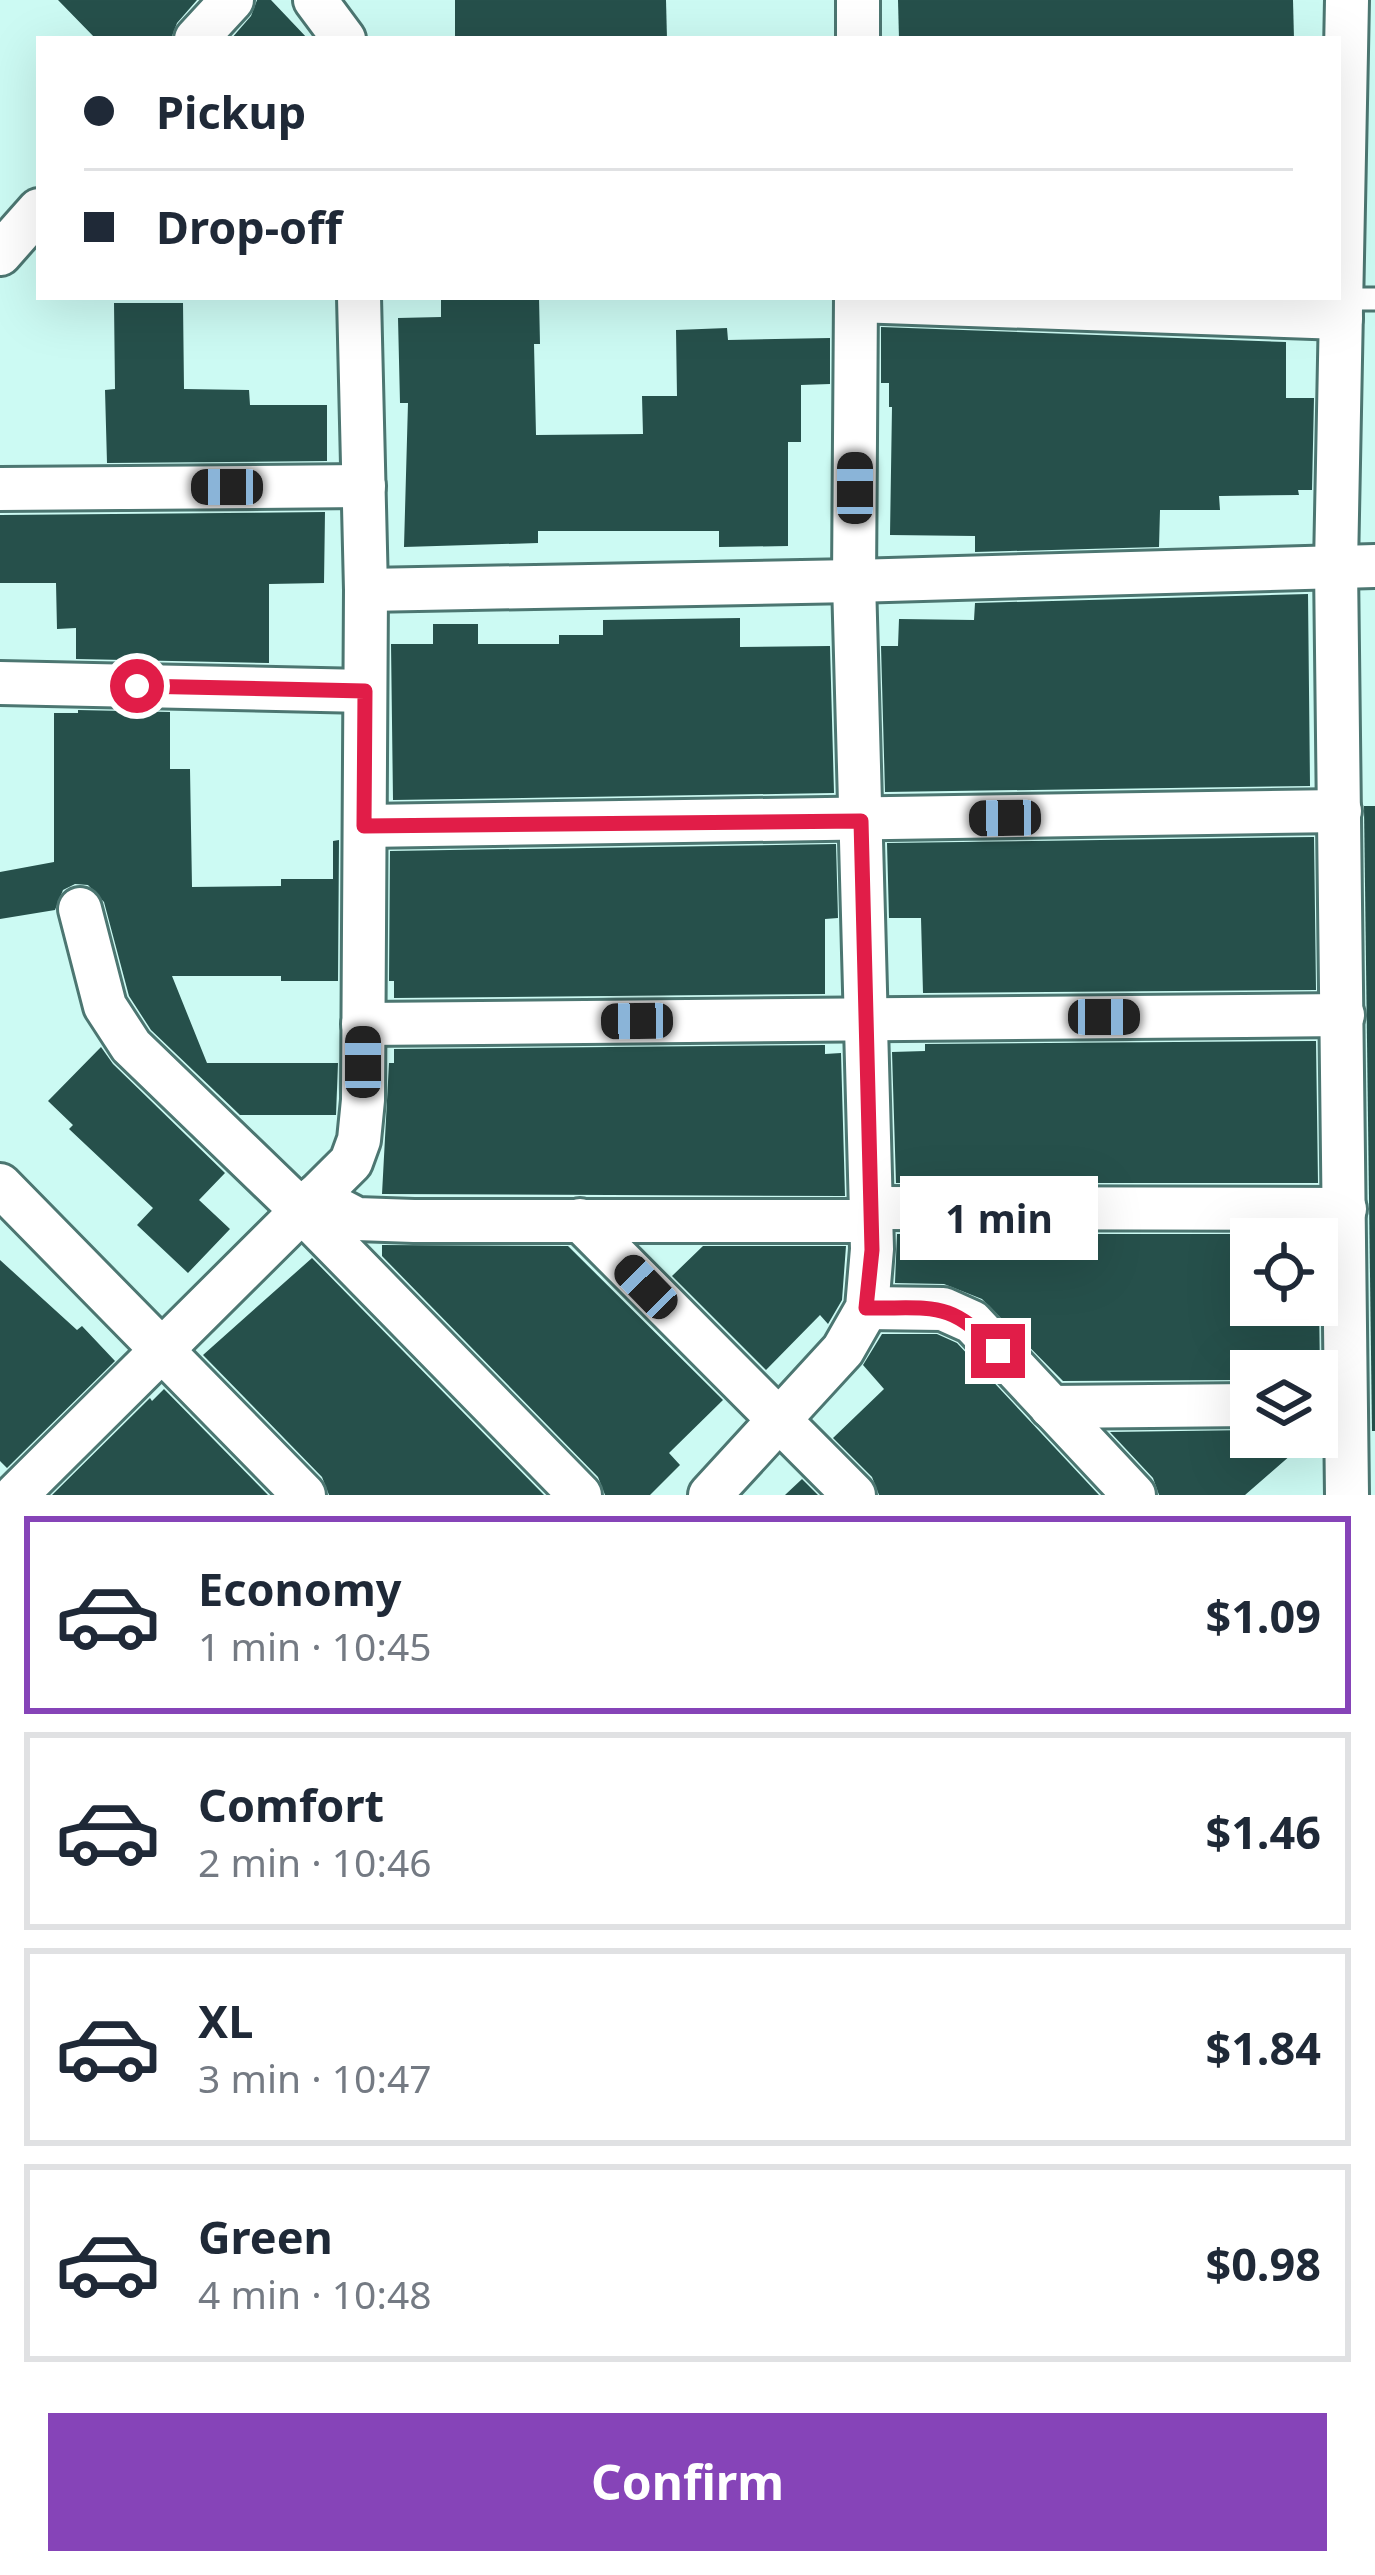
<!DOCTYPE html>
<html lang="en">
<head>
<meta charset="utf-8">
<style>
  body { margin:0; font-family:"Noto Sans",sans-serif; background:#f6f6f7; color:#1f2937; height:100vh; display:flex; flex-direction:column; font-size:45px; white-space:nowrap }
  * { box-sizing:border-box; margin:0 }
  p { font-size:39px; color:#747a83 }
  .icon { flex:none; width:66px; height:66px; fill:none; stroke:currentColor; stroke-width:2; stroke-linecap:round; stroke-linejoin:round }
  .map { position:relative; height:1495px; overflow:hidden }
  .panel { display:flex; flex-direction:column; background:#fff; flex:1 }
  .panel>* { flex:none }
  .hud { position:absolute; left:36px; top:36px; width:1305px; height:264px; border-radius:0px; box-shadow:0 12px 48px #0002; display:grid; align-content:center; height:264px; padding:0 48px; background:#fff }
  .fabs { position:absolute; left:1230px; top:1218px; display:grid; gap:24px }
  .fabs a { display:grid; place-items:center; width:108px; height:108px; border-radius:0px; background:#fff; box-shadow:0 12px 48px #0002; font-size:60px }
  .end { position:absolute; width:54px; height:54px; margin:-27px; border:15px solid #e11d48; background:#fff; box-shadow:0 0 0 6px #fff }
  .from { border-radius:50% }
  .bubble { position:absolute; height:84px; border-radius:0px; background:#fff; box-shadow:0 12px 48px #0002; font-size:39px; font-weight:700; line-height:84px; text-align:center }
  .car { position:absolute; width:36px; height:72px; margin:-36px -18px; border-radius:15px; box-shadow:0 0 9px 3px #0007; background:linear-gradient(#222 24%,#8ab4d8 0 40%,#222 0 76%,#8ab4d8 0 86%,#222 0) }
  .hud b { display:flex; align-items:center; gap:42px; height:114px; font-size:45px }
  .hud b+b { border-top:3px solid #e0e1e3 }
  .hud i { width:30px; height:30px; background:#1f2937 }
  ul { padding:21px 0 0; list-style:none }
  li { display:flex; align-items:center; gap:36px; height:198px; margin:0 24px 18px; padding:0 24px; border:6px solid #e0e1e3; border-radius:0px }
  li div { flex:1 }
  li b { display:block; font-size:45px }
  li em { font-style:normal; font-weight:700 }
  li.active { border-color:#8644b8 }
  li>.icon { width:108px; height:108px; stroke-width:1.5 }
  .cta { display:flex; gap:24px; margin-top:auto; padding:24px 48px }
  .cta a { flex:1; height:138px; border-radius:0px; background:#8644b8; color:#fff; font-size:48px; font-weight:700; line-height:138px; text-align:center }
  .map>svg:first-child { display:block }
</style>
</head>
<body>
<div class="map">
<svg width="1375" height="1495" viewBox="0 0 1375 1495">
  <rect width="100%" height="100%" fill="#ccfaf3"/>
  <g fill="#26504b" fill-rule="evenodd">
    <polygon points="58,0 197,0 177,23 171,39 96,39"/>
    <polygon points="257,0 271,0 308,39 231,39 251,16"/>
    <polygon points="455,0 666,0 667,39 455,39"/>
    <polygon points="898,0 1293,0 1294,39 899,39"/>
    <polygon points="441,297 539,297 540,344 534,344 536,435 643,434 642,396 677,396 676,330 727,328 728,340 830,338 830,384 801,385 801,442 788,442 788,546 719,547 719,531 538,531 538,543 404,547 408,403 400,403 398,318 441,317"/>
    <polygon points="114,303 183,303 184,389 249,390 250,405 327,405 327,461 107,463 105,390 115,389"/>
    <polygon points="881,327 1286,342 1286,398 1314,398 1312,490 1298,490 1299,495 1219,496 1220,510 1160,510 1159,547 975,552 975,536 890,535 892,407 889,407 889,383 881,383"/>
    <polygon points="325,512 324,583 269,584 269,663 76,659 76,628 57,629 56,583 0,583 0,515"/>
    <polygon points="1308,594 1310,786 885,792 881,646 898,646 899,619 974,620 975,603"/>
    <polygon points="740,618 740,647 830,646 834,793 393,800 391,644 433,644 433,624 478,624 478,644 559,644 559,635 603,635 603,620"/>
    <polygon points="78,710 170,712 170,769 190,769 192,887 281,886 281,879 333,879 333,841 339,840 338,981 281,981 281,976 172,976 207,1063 338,1063 336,1115 240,1115 151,1030 129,996 104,902 88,885 75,884 63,890 55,910 0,919 0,872 54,862 54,713 78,713"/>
    <polygon points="1364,806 1375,806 1375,1431 1372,1431"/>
    <polygon points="1314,837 1316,990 923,993 921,918 889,918 887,843"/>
    <polygon points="836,844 838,918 825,919 825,994 394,998 394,981 389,981 390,851"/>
    <polygon points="1316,1041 1318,1183 896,1183 892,1052 925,1051 925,1044"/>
    <polygon points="825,1045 825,1054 841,1053 845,1196 382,1194 389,1063 394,1063 394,1049"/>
    <polygon points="101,1047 113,1064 225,1173 199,1200 230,1229 188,1273 137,1225 153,1208 69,1129 73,1125 48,1101"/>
    <path d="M 897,1234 L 1318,1234 L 1321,1441 L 1307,1441 L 1245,1495 L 1159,1495 L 1153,1478 L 1110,1432 L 1251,1430 L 1251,1437 L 1317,1437 L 1317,1371 L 1251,1371 L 1251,1380 L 1063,1381 L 982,1299 L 944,1284 L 895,1283 ZM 1251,1239 L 1317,1239 L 1317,1305 L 1251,1305 Z"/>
    <polygon points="382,1245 568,1246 723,1400 669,1453 680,1465 650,1495 605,1495 598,1477 382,1256"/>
    <polygon points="703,1246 846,1246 842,1300 828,1324 820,1315 766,1370 672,1276"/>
    <polygon points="312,1258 544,1495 329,1495 322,1477 203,1355"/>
    <polygon points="0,1260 77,1330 82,1326 115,1361 7,1468 0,1461"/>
    <polygon points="882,1334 937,1334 957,1343 1099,1495 879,1495 872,1477 833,1438 884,1389 863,1365"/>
    <polygon points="164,1389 268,1495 52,1495 150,1398 152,1401"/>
    <polygon points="802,1479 818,1495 785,1495"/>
  </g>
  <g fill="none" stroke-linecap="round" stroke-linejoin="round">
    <g stroke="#4c7671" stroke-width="27">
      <polyline id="lane" points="1341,299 1375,299"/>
    </g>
    <g stroke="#4c7671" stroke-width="48">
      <g id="street">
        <polyline points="315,0 344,39"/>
        <polyline points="1347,0 1336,566 1347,1495"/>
        <polyline points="196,39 232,0"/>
        <polyline points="858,39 858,0"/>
        <polyline points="0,254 39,210"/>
        <polyline points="856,301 1341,318"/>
        <polyline points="0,489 364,486"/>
        <polyline points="366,590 854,581 1375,566"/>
        <polyline points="0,683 365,691"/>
        <polyline points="365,826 1340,811"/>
        <polyline points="80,909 105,1006 131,1046 301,1210 580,1495"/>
        <polyline points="363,1024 1343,1015"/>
        <polyline points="0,1185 304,1495"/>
        <polyline points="315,1197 357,1219 414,1221 871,1221"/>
        <polyline points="871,1208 1345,1209"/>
        <polyline points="580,1220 854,1495"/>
        <polyline points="867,1308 943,1309 972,1322 1134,1495"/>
        <polyline points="1051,1407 1251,1405"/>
        <polyline points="16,1495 351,1162 359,1140 363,1100 366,590 359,297"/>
        <polyline points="710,1495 843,1350 867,1308 872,1249 854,581 856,297"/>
      </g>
    </g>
    <use href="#lane" stroke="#fff" stroke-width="21"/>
    <use href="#street" stroke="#fff" stroke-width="42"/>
  </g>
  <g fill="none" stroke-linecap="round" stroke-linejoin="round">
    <path stroke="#e11d48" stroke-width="15" d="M 137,686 L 365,691 L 364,826 L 861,821 L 872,1250 L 866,1308 C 933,1309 950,1299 998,1351"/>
  </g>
</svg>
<div class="fabs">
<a><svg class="icon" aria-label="locate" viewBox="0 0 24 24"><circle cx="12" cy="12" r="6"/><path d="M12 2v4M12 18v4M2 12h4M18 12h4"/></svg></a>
<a><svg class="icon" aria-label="layers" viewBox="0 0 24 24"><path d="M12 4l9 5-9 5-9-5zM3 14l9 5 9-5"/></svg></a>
</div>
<i class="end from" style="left:137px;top:686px"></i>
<i class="end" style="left:998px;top:1351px"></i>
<div class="bubble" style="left:900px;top:1176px;width:198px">1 min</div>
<i class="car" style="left:227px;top:487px;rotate:270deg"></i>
<i class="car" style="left:855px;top:488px;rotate:0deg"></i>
<i class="car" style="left:1005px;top:818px;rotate:269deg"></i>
<i class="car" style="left:1104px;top:1017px;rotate:90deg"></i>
<i class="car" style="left:637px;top:1021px;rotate:269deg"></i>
<i class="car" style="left:363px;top:1062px;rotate:0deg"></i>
<i class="car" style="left:646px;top:1287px;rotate:316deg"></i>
<div class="hud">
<b><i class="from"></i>Pickup</b>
<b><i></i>Drop-off</b>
</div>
</div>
<section class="panel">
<ul>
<li class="active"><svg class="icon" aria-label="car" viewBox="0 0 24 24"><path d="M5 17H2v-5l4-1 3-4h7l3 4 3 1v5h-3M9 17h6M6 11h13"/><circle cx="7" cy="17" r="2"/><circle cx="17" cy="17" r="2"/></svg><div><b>Economy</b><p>1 min · 10:45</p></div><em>$1.09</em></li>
<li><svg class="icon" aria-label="car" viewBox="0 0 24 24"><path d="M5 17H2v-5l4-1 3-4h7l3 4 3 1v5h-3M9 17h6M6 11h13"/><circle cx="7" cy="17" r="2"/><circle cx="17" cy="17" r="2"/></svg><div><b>Comfort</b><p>2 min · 10:46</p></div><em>$1.46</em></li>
<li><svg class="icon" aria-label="car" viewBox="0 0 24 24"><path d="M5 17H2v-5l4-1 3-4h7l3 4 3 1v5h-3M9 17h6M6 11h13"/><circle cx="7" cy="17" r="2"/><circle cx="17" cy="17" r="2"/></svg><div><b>XL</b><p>3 min · 10:47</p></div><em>$1.84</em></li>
<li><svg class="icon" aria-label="car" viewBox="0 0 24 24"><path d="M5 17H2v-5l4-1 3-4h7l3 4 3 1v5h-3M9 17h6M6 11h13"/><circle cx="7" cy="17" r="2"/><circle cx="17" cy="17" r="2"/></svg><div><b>Green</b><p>4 min · 10:48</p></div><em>$0.98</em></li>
</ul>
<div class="cta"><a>Confirm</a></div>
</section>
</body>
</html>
